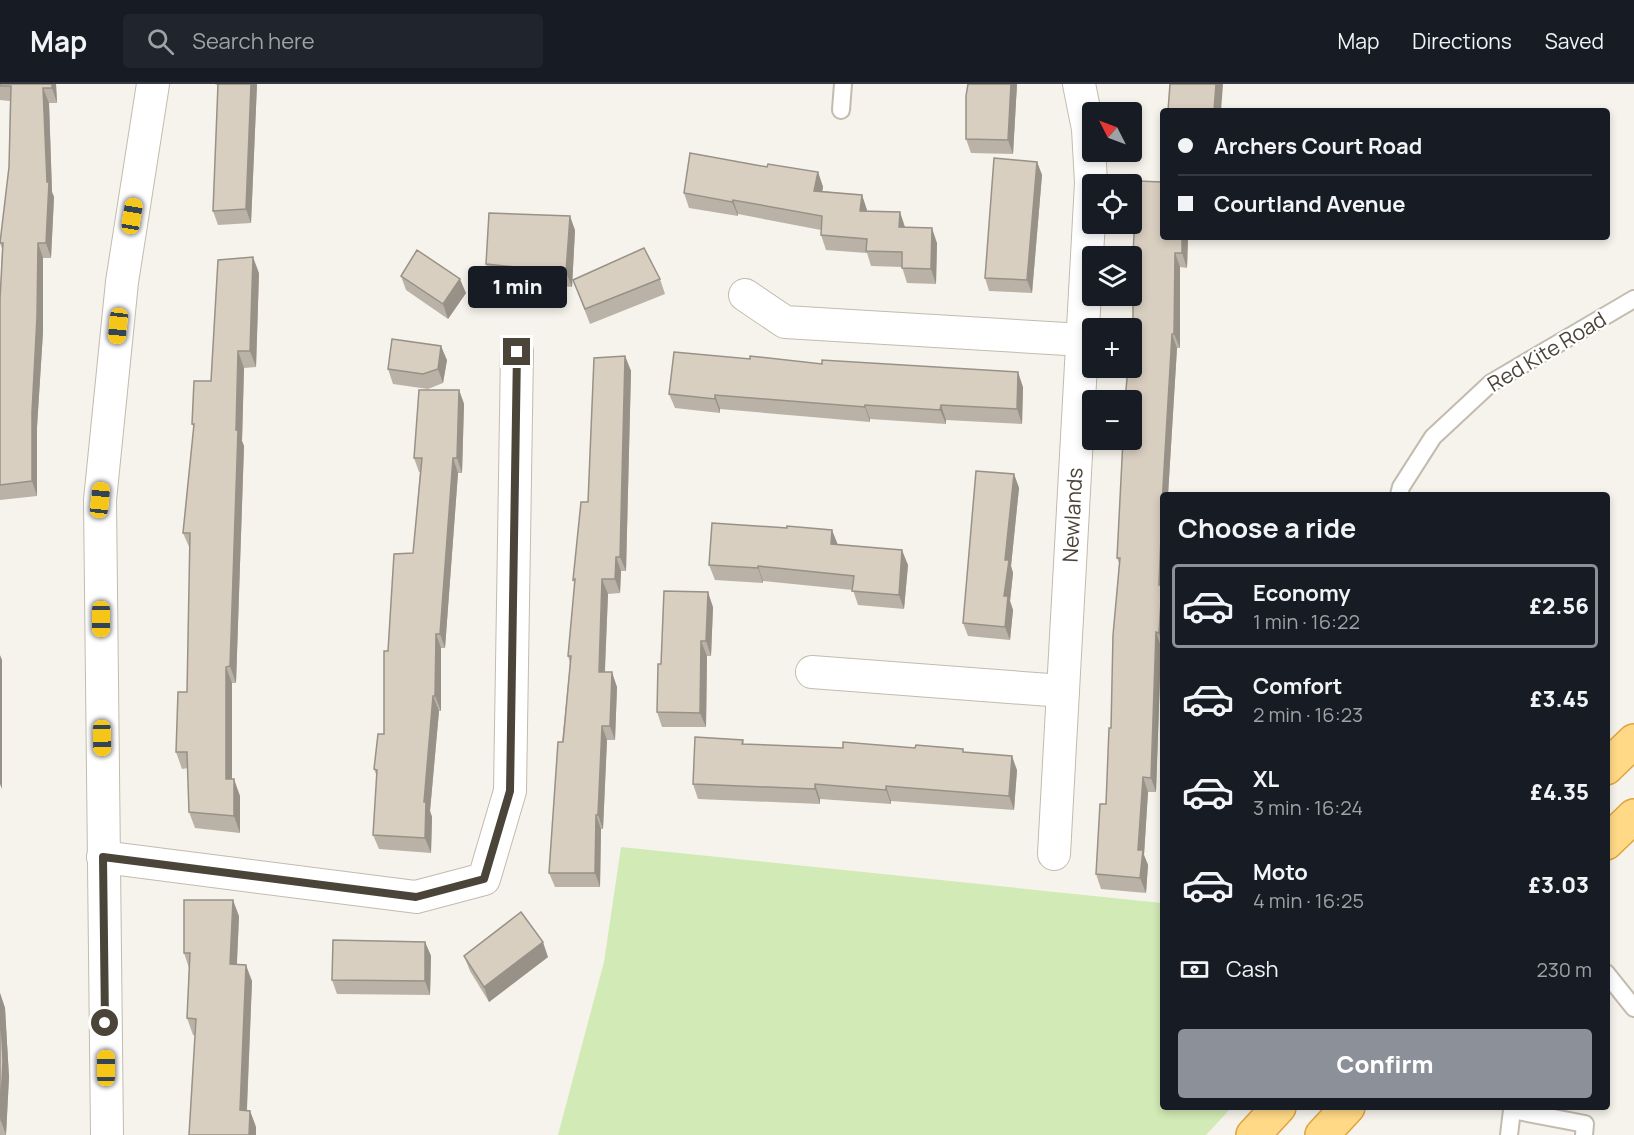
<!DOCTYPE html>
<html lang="en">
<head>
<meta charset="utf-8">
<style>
  body { margin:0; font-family:Manrope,sans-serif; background:#20242c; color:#f1f3f6; height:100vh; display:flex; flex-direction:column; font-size:22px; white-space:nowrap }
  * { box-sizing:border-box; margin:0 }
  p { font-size:20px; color:#9ea1a6 }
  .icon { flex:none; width:33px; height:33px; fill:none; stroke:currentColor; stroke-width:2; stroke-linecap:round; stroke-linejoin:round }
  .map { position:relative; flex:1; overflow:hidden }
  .sheet { position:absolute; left:1160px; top:408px; width:450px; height:618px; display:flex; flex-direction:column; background:#171b24; border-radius:6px; box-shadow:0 3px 9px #0003 }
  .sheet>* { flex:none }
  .top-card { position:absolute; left:1160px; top:24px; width:450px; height:132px; border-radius:6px; box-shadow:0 3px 9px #0003; display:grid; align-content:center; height:132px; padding:0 18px; background:#171b24 }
  .needle { width:39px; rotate:312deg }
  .tools { position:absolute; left:1082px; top:18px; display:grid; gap:12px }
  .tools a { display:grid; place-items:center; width:60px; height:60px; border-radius:6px; background:#171b24; box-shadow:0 3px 9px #0003; font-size:30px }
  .end { position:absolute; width:27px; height:27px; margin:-14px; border:8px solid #4b4439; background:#fff; box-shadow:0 0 0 3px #fff }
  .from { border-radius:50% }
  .bubble { position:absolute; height:42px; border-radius:6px; background:#171b24; box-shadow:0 3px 9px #0003; font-size:20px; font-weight:800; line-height:42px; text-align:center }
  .car { position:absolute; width:18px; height:36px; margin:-18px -9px; border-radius:8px; box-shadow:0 0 4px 2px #0007; background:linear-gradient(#f5c518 24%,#345 0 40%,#f5c518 0 76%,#345 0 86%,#f5c518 0) }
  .top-card b { display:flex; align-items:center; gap:21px; height:57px; font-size:22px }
  .top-card b+b { border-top:2px solid #363941 }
  .top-card i { width:15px; height:15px; background:#f1f3f6 }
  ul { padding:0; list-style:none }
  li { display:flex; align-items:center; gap:18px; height:84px; margin:0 12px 9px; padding:0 6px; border:3px solid transparent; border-radius:6px }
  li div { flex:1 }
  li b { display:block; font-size:22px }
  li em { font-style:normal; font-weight:800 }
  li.active { border-color:#8c9099 }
  li>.icon { width:54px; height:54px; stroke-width:1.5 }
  h2 { padding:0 18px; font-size:27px; line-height:72px }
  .pay { display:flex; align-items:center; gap:15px; height:66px; padding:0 18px; font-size:22px }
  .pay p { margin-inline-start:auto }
  .cta { display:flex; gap:12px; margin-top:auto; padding:12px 18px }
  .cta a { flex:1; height:69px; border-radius:6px; background:#8c9099; color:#fff; font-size:24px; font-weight:800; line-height:69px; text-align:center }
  header { display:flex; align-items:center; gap:36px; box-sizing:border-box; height:84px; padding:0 30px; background:#171b24; border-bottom:2px solid #363941 }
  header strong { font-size:28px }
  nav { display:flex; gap:33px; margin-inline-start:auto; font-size:21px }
  .search { width:420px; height:54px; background:#20242c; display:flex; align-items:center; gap:15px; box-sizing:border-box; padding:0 21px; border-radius:6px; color:#9ea1a6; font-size:22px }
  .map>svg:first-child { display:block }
</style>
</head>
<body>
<header>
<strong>Map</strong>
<div class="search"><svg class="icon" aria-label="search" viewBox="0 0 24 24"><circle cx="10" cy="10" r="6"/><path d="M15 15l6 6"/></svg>Search here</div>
<nav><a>Map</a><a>Directions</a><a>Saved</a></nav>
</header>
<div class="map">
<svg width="1634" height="1051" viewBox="0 0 1634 1051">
  <rect width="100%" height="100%" fill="#f6f3ec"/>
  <polygon fill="#d2eab5" points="621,763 1162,819 1162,1023 1232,1023 1206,1051 558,1051 604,878"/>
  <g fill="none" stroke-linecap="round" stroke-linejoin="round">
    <g stroke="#c2bbae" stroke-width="20">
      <g id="service">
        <polyline points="841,26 843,0"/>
        <polyline points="1399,411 1401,403 1433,353 1491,299 1634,215"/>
        <polyline points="1606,889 1634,924"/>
        <polyline points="1509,1051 1512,1026 1585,1040 1584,1051"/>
      </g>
    </g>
    <g stroke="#c2bbae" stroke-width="34">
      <g id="minor">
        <polyline points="745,211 785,238 1083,256"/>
        <polyline points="812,588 1063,607"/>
        <polyline points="1054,770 1091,99 1088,45 1079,0"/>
        <polyline points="103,773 416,813 484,795 510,707 517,268"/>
        <polyline points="107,1051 100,416 122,198 153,0"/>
      </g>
    </g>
    <g stroke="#e0a43c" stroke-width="36">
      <g id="trunk">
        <polyline points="1606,684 1634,657"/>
        <polyline points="1606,759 1634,732"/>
        <polyline points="1253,1051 1279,1023"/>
        <polyline points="1322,1051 1348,1023"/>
      </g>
    </g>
    <use href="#service" stroke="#fff" stroke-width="16"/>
    <use href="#minor" stroke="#fff" stroke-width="32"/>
    <use href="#trunk" stroke="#ffd985" stroke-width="33"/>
  </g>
  <g fill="#bab2a6">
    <polygon points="0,0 56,0 57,19 49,19 52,108 54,113 51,174 43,174 43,248 37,343 37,412 0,416 0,215 2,165 0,159 9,83 10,17 0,16"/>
    <polygon points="215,0 257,0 251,139 218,141 213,127 218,1 216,1"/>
    <polygon points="968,0 1017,0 1013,70 971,69 966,55"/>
    <polygon points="1037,78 1042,91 1032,209 989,207 985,194"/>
    <polygon points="767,83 818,88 823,103 822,107 862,111 867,127 905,143 937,159 936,200 907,199 902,183 871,182 867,169 826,166 821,151 821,146 738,130 738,132 689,124 684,109"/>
    <polygon points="1137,97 1188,153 1187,184 1180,183 1180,264 1177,264 1168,411 1162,411 1162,563 1161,563 1156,708 1148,708 1144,771 1148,781 1146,809 1101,805 1096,790 1106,720 1111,644 1119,479 1117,474 1133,270"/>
    <polygon points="575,146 572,203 491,194 486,180"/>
    <polygon points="259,189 256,283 244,284 242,357 244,362 236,599 232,599 232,695 240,712 240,749 195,744 189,728 188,684 182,685 176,668 187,608 190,465 183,449 194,344 192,340"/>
    <polygon points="401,192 466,209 448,235 406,206"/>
    <polygon points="660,195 665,210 590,240 573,196"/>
    <polygon points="625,272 631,287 626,487 621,487 620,509 608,510 605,588 617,603 615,656 607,656 603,745 601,745 600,803 555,803 549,789 570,579 568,572 575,501 573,496 588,418"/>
    <polygon points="447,276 443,299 428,305 393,300 388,285"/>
    <polygon points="1023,303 1022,340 946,336 946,340 870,335 870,338 720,325 720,329 675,324 669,310"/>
    <polygon points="459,306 464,320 462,389 458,389 445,564 441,564 441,627 439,627 430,727 432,733 431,769 379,765 373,751 377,693 374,685 384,650 388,567 413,469 420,388 419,388 414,374"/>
    <polygon points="1014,390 1019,404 1011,482 1013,489 1010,517 1013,526 1010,556 968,552 963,539"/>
    <polygon points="837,460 908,481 904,525 858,521 853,506 763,497 763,499 715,496 709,481"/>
    <polygon points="713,523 711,572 707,572 706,643 662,643 657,628 661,580"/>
    <polygon points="743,656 744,660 843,664 915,664 963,665 964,669 1017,686 1014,726 891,717 891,720 820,715 820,720 698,715 693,700"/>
    <polygon points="239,832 237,880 252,897 247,1027 250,1027 256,1043 195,951 193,951 187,934 189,884 184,869"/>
    <polygon points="425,858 431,872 430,911 337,910 332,896"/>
    <polygon points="464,872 548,873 489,918 470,887"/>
    <polygon points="0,909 5,924 9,993 6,1051 0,1051"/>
  </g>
  <g fill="#979187">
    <polygon points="52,0 56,0 57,19 52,4"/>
    <polygon points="251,0 257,0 251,139 246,125"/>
    <polygon points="1011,0 1017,0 1013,70 1008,56"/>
    <polygon points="1216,0 1223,0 1221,27 1214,27"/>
    <polygon points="43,4 49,19 52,108 54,113 51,174 46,159 47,98"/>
    <polygon points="1037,78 1042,91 1032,209 1027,196"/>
    <polygon points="818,88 823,103 820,121 814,107"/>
    <polygon points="862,111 867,126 865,141 860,127"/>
    <polygon points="733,116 738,130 738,132 732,118"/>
    <polygon points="900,128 905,143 899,143"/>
    <polygon points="570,132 575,146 572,203 566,188"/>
    <polygon points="932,144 937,159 936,200 931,185"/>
    <polygon points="1182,153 1188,153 1187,184 1182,169"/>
    <polygon points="38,159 43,174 43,248 37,343 37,412 32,397 32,328"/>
    <polygon points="1175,169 1180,183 1180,264 1174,250"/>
    <polygon points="253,173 259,189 256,283 250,267"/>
    <polygon points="460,195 466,209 448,235 443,220"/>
    <polygon points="1172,250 1177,264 1168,411 1162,411 1162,559 1159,549 1159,501 1163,403"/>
    <polygon points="441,262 447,276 443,299 438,285"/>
    <polygon points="238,267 244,284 242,357 244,362 236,599 230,582"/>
    <polygon points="625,272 631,287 626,487 620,473"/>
    <polygon points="1018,288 1023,303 1022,340 1017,325"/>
    <polygon points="459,306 464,320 462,389 457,374"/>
    <polygon points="715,311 720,325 720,329 715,315"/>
    <polygon points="865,321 870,335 870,338 865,323"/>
    <polygon points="941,321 946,336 946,340 940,326"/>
    <polygon points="453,374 458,389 445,564 440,550"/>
    <polygon points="1014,390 1019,404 1011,482 1013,489 1010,517 1013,526 1010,556 1005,543 1004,512 1005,476"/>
    <polygon points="832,446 838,461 831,460"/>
    <polygon points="902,466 908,481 904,525 899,511"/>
    <polygon points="616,473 621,487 620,509 615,495"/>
    <polygon points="758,482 763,497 763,499 758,484"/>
    <polygon points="602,495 608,510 604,603 599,588"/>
    <polygon points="708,508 713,523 711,572 706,557"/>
    <polygon points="1156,548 1161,563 1156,708 1151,694"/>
    <polygon points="436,550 441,564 441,627 435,612"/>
    <polygon points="701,557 707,572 706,643 700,629"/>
    <polygon points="0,571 2,576 2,705 0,700"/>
    <polygon points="226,583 232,599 232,712 226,695"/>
    <polygon points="612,588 617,603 615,656 610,642"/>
    <polygon points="433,612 439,627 430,727 432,733 431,769 425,754 424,718"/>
    <polygon points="602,642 607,656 603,745 598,731"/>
    <polygon points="1012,672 1017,686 1014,726 1009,712"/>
    <polygon points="1143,693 1148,708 1144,771 1148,781 1146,809 1140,794 1138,766"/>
    <polygon points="234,695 240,712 240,749 234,732"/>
    <polygon points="815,700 820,715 820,720 815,705"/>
    <polygon points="886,702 891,717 891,720 886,706"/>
    <polygon points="596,731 601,745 600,803 595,789"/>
    <polygon points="233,816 239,832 236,896 230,880"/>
    <polygon points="425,858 431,872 430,911 425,897"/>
    <polygon points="543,858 548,873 489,918 484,903"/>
    <polygon points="246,881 252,897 246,1043 240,1026"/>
    <polygon points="0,909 5,924 9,993 6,1051 1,1037"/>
    <polygon points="250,1027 256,1043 256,1051 249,1051"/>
  </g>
  <g fill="#d8cfc1" stroke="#979187" stroke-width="1.5">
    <polygon points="0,0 52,0 52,4 43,4 47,98 49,98 46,159 38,159 37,233 32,328 32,397 0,401 0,215 3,159 0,159 9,83 11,2 0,2"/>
    <polygon points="218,0 251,0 246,125 213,127"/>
    <polygon points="968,0 1011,0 1008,56 966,55 966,12"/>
    <polygon points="1170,0 1216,0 1214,27 1168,27"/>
    <polygon points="690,69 767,83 768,80 818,88 814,107 862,111 860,127 900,128 899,143 932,144 931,185 902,184 902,168 866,167 867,155 821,151 822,132 733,116 732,118 684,109"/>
    <polygon points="994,74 1037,78 1027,196 985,194"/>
    <polygon points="1137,97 1162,98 1162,153 1182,153 1182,169 1175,169 1174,250 1172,250 1163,403 1159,501 1162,501 1159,549 1156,548 1151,694 1143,693 1138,766 1143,766 1140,794 1096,790 1100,720 1106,720 1109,644 1111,644 1113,551 1120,474 1117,474 1123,356 1131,356 1131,316 1125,316 1128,284 1131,284 1131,269 1133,270 1133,169"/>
    <polygon points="489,129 570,132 566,188 486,180"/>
    <polygon points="644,164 660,195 585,225 573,196"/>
    <polygon points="417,166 460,195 443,220 401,192"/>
    <polygon points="253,173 250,267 238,267 236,346 238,346 230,582 226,583 226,695 234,695 234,732 189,728 187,668 176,668 178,608 187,608 190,449 183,449 194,340 192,340 194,297 211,297 218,176"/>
    <polygon points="392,255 441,262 438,285 423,290 388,285"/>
    <polygon points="674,268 750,275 750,272 822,280 822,276 1018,288 1017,325 941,321 940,326 865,321 865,323 715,311 715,315 669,310"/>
    <polygon points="625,272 620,473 616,473 615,495 602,495 599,588 612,588 610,642 602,642 598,731 596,731 595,789 549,789 558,658 563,658 571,572 568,572 575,495 573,496 581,418 588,418 594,274"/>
    <polygon points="419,306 459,306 457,374 453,374 440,550 436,550 435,612 433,612 424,718 426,718 425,754 373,751 377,686 374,685 378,650 384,650 384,567 388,567 394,470 413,469 422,374 414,374"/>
    <polygon points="976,387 1014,390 1005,476 1009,476 1004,512 1008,512 1005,543 963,539"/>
    <polygon points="712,439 787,444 787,442 832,446 831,460 902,466 899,511 852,507 854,492 758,482 758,484 709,481"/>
    <polygon points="664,507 708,508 706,557 701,557 700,629 657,628 658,580 661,580"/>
    <polygon points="695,653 743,656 742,660 843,664 843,658 915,664 916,661 963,665 963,668 1012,672 1009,712 886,702 886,706 815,700 815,705 693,700"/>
    <polygon points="184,816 233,816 230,880 246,881 240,1026 250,1027 249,1051 189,1051 196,935 187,934 190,869 184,869"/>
    <polygon points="521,828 543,858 484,903 464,872"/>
    <polygon points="333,856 425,858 425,897 332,896"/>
    <polygon points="0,914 3,977 0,1037"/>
  </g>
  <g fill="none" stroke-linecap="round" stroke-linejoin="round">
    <polyline stroke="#4b4439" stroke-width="8" points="105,939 103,773 416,813 484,795 510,707 517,268"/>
  </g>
  <g text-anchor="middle" stroke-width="4.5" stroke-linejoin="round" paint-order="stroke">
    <g font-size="21" fill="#4b4439" stroke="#fff">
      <text transform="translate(1547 268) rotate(-31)" y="7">Red Kite Road</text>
      <text transform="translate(1073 431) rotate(-87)" y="7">Newlands</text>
    </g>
  </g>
</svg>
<div class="tools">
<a><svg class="needle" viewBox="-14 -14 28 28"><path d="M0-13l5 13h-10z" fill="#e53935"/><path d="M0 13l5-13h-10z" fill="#9ea1a6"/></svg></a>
<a><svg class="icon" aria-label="locate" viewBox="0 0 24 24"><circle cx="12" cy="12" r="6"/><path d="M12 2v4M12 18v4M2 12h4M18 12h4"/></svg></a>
<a><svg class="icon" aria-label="layers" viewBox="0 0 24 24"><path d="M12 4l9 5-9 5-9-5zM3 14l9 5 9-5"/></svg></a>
<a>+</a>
<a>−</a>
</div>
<i class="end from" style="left:105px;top:939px"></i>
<i class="end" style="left:517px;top:268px"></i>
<div class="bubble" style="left:468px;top:182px;width:99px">1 min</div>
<i class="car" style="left:132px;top:132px;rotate:9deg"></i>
<i class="car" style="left:118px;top:242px;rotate:186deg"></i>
<i class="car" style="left:100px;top:416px;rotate:6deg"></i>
<i class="car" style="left:101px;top:535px;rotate:180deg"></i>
<i class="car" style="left:102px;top:654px;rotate:179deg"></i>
<i class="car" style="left:106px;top:984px;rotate:0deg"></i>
<div class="top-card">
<b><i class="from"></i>Archers Court Road</b>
<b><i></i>Courtland Avenue</b>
</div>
<section class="sheet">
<h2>Choose a ride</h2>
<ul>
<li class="active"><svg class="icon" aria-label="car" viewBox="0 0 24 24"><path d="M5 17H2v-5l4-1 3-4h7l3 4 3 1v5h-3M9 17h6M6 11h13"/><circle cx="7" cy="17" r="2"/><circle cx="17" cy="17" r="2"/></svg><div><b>Economy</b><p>1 min · 16:22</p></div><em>£2.56</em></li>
<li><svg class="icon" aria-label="car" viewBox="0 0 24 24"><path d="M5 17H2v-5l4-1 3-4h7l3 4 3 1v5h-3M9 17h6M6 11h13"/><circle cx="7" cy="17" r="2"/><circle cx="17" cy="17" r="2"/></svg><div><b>Comfort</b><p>2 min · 16:23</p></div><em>£3.45</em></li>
<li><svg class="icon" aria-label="car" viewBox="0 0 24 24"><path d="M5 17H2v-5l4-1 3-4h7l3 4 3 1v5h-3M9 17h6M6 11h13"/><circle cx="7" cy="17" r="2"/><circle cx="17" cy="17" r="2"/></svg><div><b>XL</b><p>3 min · 16:24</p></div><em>£4.35</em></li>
<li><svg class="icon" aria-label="car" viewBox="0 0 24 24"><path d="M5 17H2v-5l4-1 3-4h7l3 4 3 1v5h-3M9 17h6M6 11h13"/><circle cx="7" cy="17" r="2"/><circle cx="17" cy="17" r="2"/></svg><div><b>Moto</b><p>4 min · 16:25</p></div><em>£3.03</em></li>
</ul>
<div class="pay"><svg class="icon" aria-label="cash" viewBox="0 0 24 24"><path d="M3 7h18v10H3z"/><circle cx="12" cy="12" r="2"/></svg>Cash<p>230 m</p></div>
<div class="cta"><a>Confirm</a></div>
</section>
</div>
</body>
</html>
